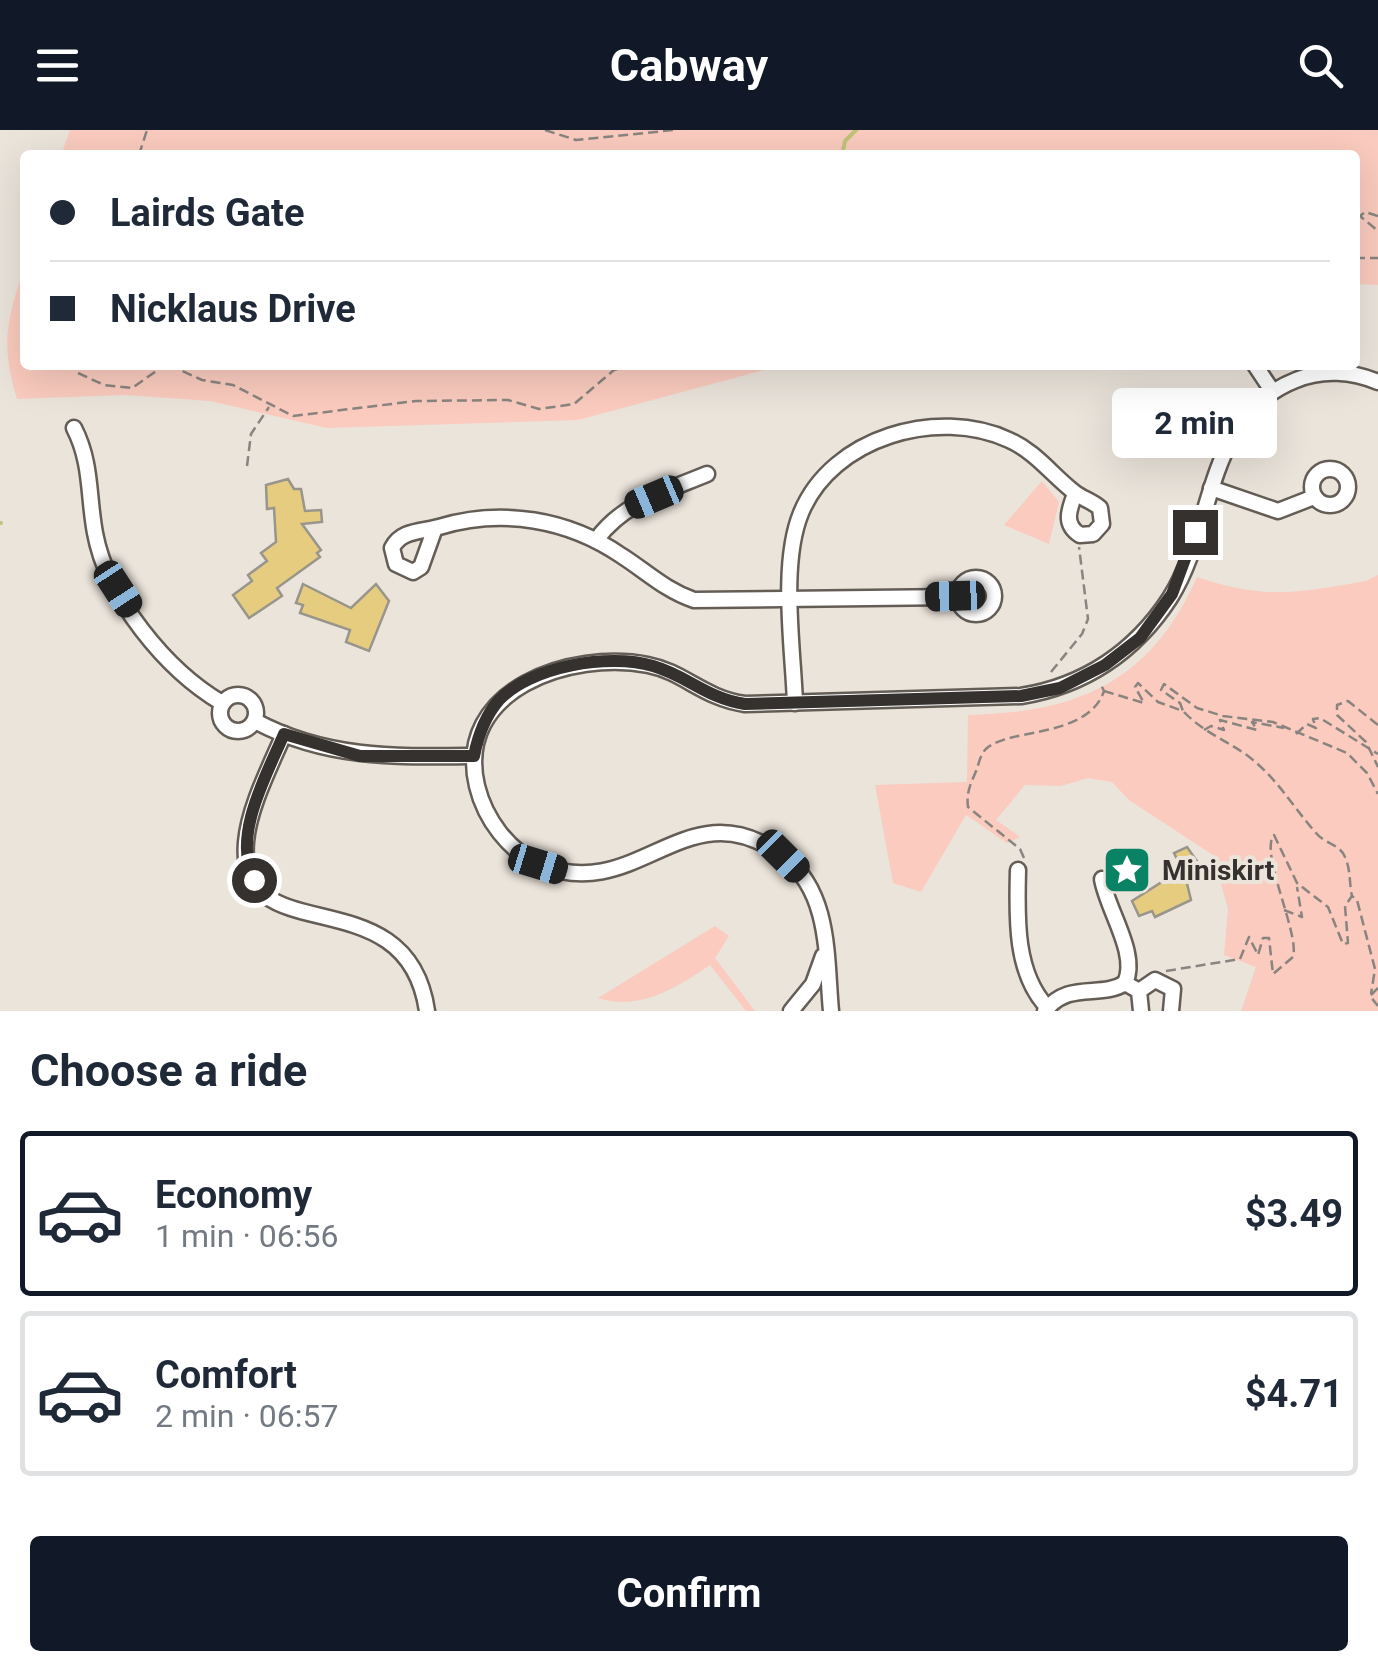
<!DOCTYPE html>
<html lang="en">
<head>
<meta charset="utf-8">
<style>
  body { margin:0; font-family:Roboto,sans-serif; background:#f6f6f7; color:#1f2937; height:100vh; display:flex; flex-direction:column; font-size:38px; white-space:nowrap }
  * { box-sizing:border-box; margin:0 }
  p { font-size:32px; color:#747a83 }
  .icon { flex:none; width:55px; height:55px; fill:none; stroke:currentColor; stroke-width:2; stroke-linecap:round; stroke-linejoin:round }
  .map { position:relative; height:881px; overflow:hidden }
  .drawer { display:flex; flex-direction:column; background:#fff; flex:1 }
  .drawer>* { flex:none }
  .guide { position:absolute; left:20px; top:20px; width:1340px; height:220px; border-radius:10px; box-shadow:0 10px 40px #0002; display:grid; align-content:center; height:220px; padding:0 30px; background:#fff }
  .end { position:absolute; width:45px; height:45px; margin:-22px; border:12px solid #34312e; background:#fff; box-shadow:0 0 0 5px #fff }
  .from { border-radius:50% }
  .bubble { position:absolute; height:70px; border-radius:10px; background:#fff; box-shadow:0 10px 40px #0002; font-size:32px; font-weight:700; line-height:70px; text-align:center }
  .car { position:absolute; width:30px; height:60px; margin:-30px -15px; border-radius:12px; box-shadow:0 0 8px 2px #0007; background:linear-gradient(#222 24%,#8ab4d8 0 40%,#222 0 76%,#8ab4d8 0 86%,#222 0) }
  .guide b { display:flex; align-items:center; gap:35px; height:95px; font-size:38px }
  .guide b+b { border-top:2px solid #e0e1e3 }
  .guide i { width:25px; height:25px; background:#1f2937 }
  ul { padding:0; list-style:none }
  li { display:flex; align-items:center; gap:30px; height:165px; margin:0 20px 15px; padding:0 10px; border:5px solid #e0e1e3; border-radius:10px }
  li div { flex:1 }
  li b { display:block; font-size:38px }
  li em { font-style:normal; font-weight:700 }
  li.selected { border-color:#111827 }
  li>.icon { width:90px; height:90px; stroke-width:1.5 }
  h2 { padding:0 30px; font-size:45px; line-height:120px }
  .button { display:flex; gap:20px; margin-top:auto; padding:20px 30px }
  .button a { flex:1; height:115px; border-radius:10px; background:#111827; color:#fff; font-size:40px; font-weight:700; line-height:115px; text-align:center }
  header { display:flex; justify-content:space-between; align-items:center; height:130px; padding:0 30px; background:#111827; color:#fff; font-size:45px; font-weight:700 }
  .map>svg:first-child { display:block }
</style>
</head>
<body>
<header><svg class="icon" aria-label="menu" viewBox="0 0 24 24"><path d="M4 6h16M4 12h16M4 18h16"/></svg>Cabway<svg class="icon" aria-label="search" viewBox="0 0 24 24"><circle cx="10" cy="10" r="6"/><path d="M15 15l6 6"/></svg></header>
<div class="map">
<svg width="1378" height="881" viewBox="0 0 1378 881">
  <rect width="100%" height="100%" fill="#ebe4db"/>
  <g fill="#facbbe">
    <polygon points="70,0 1378,0 1378,155 1355,154 1355,25 61,25"/>
    <path d="M 25,134 L 25,235 L 783,235 L 578,290 L 327,298 L 210,271 L 125,265 L 17,269 C 0,213 7,191 25,134 Z"/>
    <polygon points="1042,351 1059,372 1049,414 1004,395"/>
    <path d="M 1378,445 L 1378,881 L 1241,881 L 1256,837 L 1224,825 L 1228,779 L 1213,725 L 1129,670 L 1112,652 L 1088,648 L 1061,656 L 1025,655 L 996,690 L 1020,707 L 1007,713 L 966,685 L 921,762 L 893,753 L 875,655 L 967,652 L 968,585 C 1077,583 1151,552 1197,447 C 1265,470 1297,463 1366,451 Z"/>
    <path d="M 715,796 L 729,806 L 715,828 L 755,881 L 746,881 L 710,835 C 675,859 639,881 598,868 Z"/>
  </g>
  <g fill="none" stroke-linecap="round" stroke-linejoin="round">
    <g stroke="#c0c476" stroke-width="4">
      <polyline points="842,25 845,11 856,0"/>
      <polyline points="0,393 1,393"/>
    </g>
  </g>
  <g fill="#e5cc7f" stroke="#98958c" stroke-width="2.5">
    <polygon points="288,349 294,359 301,359 305,381 321,380 322,392 302,394 321,420 317,423 320,427 277,458 282,466 249,488 233,465 252,451 248,445 267,431 261,423 276,412 274,378 267,379 266,355"/>
    <polygon points="303,454 351,478 376,454 389,471 369,521 346,512 350,500 300,483 303,475 296,473"/>
    <polygon points="1187,717 1199,734 1184,741 1191,770 1155,787 1152,781 1139,786 1132,771 1182,739 1174,723"/>
  </g>
  <g fill="none" stroke-linecap="round" stroke-linejoin="round">
    <g stroke="#645d56" stroke-width="19">
      <g id="minor">
        <polyline points="1255,235 1271,259"/>
        <path d="M 74,298 C 92,333 88,366 95,403 C 107,468 166,540 222,573"/>
        <circle cx="1330" cy="357" r="18"/>
        <polyline points="1211,358 1278,381 1314,367"/>
        <path d="M 435,398 L 421,437 L 413,442 L 396,434 L 392,418 C 401,400 421,402 439,397 C 502,378 568,389 622,426 C 647,442 665,460 694,470 L 955,467"/>
        <path d="M 597,409 C 623,373 666,361 707,344"/>
        <circle cx="976" cy="466" r="18"/>
        <circle cx="238" cy="583" r="18"/>
        <path d="M 795,573 C 793,518 780,434 801,383 C 832,307 938,277 1009,310 C 1036,322 1052,345 1074,362 C 1081,368 1092,371 1100,378 L 1102,394 L 1093,404 L 1080,405 C 1063,394 1069,380 1075,364"/>
        <path d="M 255,591 C 326,629 396,627 474,626"/>
        <path d="M 284,604 C 270,637 249,677 246,712 C 236,826 407,742 427,881"/>
        <path d="M 1018,740 C 1017,784 1014,842 1047,877"/>
        <path d="M 1102,749 C 1107,780 1139,824 1125,853"/>
        <polyline points="791,881 813,854 823,826"/>
        <path d="M 831,881 C 826,828 831,763 784,727 C 687,654 639,775 541,735 C 509,722 485,689 477,656 C 454,559 572,520 648,535 C 684,542 703,568 745,574 L 1021,566 C 1084,556 1135,522 1170,468 C 1216,395 1204,286 1296,250 C 1322,239 1352,241 1378,252"/>
        <path d="M 1045,881 C 1069,850 1101,869 1125,853 L 1139,861"/>
        <polyline points="1141,881 1139,861 1155,850 1173,859 1171,881"/>
      </g>
    </g>
    <g stroke="#89847f" stroke-width="2.5" stroke-dasharray="10 5" stroke-linecap="butt">
      <polyline points="545,0 576,10 674,0"/>
      <polyline points="139,25 147,0"/>
      <polyline points="1378,86 1365,82 1360,86 1378,101"/>
      <polyline points="1355,128 1378,128"/>
      <polyline points="169,235 202,250 233,255 293,286 416,271 508,270 539,279 574,274 614,240 635,235"/>
      <polyline points="78,243 104,255 132,258 165,235"/>
      <polyline points="247,336 251,304 269,277"/>
      <polyline points="1051,542 1082,504 1088,489 1079,417"/>
      <polyline points="1104,561 1144,573 1135,557 1138,553 1158,572 1183,581 1180,573 1161,560 1164,554 1197,578 1223,586 1273,592 1347,623 1367,643 1378,664"/>
      <path d="M 1184,582 C 1203,602 1226,610 1248,626 C 1277,648 1293,677 1316,703 C 1325,714 1340,714 1345,727 C 1351,740 1349,753 1352,766"/>
      <polyline points="1378,595 1348,571 1337,575 1337,585 1366,612 1378,637"/>
      <polyline points="1204,600 1211,596 1224,600 1220,590 1257,600 1252,592 1284,598"/>
      <polyline points="1296,604 1307,594 1316,598 1313,589 1320,588 1378,624"/>
      <path d="M 1024,728 L 1020,719 L 968,677 C 966,662 971,653 977,639 C 979,632 981,623 987,618 C 1010,598 1088,608 1104,561 L 1100,553"/>
      <polyline points="1284,780 1302,787 1297,757"/>
      <path d="M 1166,841 L 1240,829 L 1249,807 L 1258,825 L 1263,808 L 1269,808 L 1273,844 L 1293,827 C 1300,804 1259,722 1274,705 L 1297,753 L 1328,777 L 1343,814 L 1348,813 L 1345,776 L 1352,766 L 1357,770 L 1375,839 L 1371,864"/>
      <polyline points="1378,858 1370,866 1378,876"/>
    </g>
    <use href="#minor" stroke="#fff" stroke-width="14"/>
  </g>
  <g fill="none" stroke-linecap="round" stroke-linejoin="round">
    <path stroke="#34312e" stroke-width="12" d="M 254,750 C 232,706 266,646 284,604 L 360,626 L 474,626 C 478,606 485,586 499,570 C 531,536 609,523 653,536 C 688,546 706,568 745,574 L 1021,566 L 1060,558 L 1105,535 L 1140,508 L 1172,464 L 1195,402"/>
  </g>
  <defs>
    <g id="sight-square" transform="scale(2.5)"><rect x="-9" y="-9" width="18" height="18" rx="4" fill="#098363" stroke="#ebe4db"/><path d="M0-6L1.8-2.2L6-1.7L2.9 1.2L3.7 5.4L0 3.3L-3.7 5.4L-2.9 1.2L-6-1.7L-1.8-2.2Z" fill="#fff"/></g>
  </defs>
  <g fill-rule="evenodd">
    <use href="#sight-square" x="1127" y="740"/>
  </g>
  <g text-anchor="middle" stroke-width="8" stroke-linejoin="round" paint-order="stroke">
    <g font-size="28" font-weight="bold" fill="#34312e" stroke="#ebe4db" text-anchor="start">
      <text x="1162" y="750">Miniskirt</text>
    </g>
  </g>
</svg>
<i class="end from" style="left:254px;top:750px"></i>
<i class="end" style="left:1195px;top:402px"></i>
<div class="bubble" style="left:1112px;top:258px;width:165px">2 min</div>
<i class="car" style="left:654px;top:367px;rotate:247deg"></i>
<i class="car" style="left:118px;top:459px;rotate:147deg"></i>
<i class="car" style="left:955px;top:466px;rotate:268deg"></i>
<i class="car" style="left:783px;top:726px;rotate:135deg"></i>
<i class="car" style="left:538px;top:734px;rotate:107deg"></i>
<div class="guide">
<b><i class="from"></i>Lairds Gate</b>
<b><i></i>Nicklaus Drive</b>
</div>
</div>
<section class="drawer">
<h2>Choose a ride</h2>
<ul>
<li class="selected"><svg class="icon" aria-label="car" viewBox="0 0 24 24"><path d="M5 17H2v-5l4-1 3-4h7l3 4 3 1v5h-3M9 17h6M6 11h13"/><circle cx="7" cy="17" r="2"/><circle cx="17" cy="17" r="2"/></svg><div><b>Economy</b><p>1 min · 06:56</p></div><em>$3.49</em></li>
<li><svg class="icon" aria-label="car" viewBox="0 0 24 24"><path d="M5 17H2v-5l4-1 3-4h7l3 4 3 1v5h-3M9 17h6M6 11h13"/><circle cx="7" cy="17" r="2"/><circle cx="17" cy="17" r="2"/></svg><div><b>Comfort</b><p>2 min · 06:57</p></div><em>$4.71</em></li>
</ul>
<div class="button"><a>Confirm</a></div>
</section>
</body>
</html>
